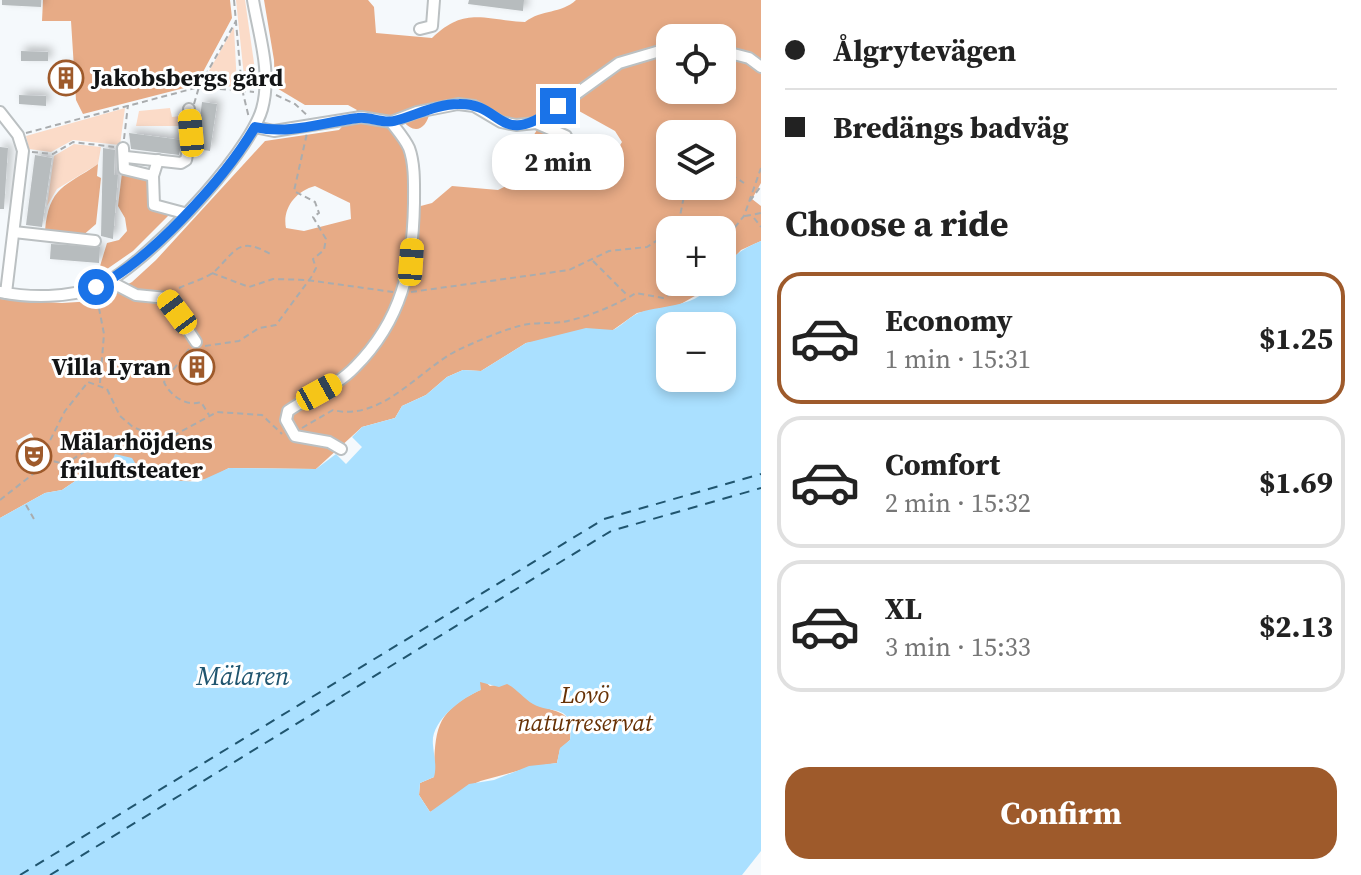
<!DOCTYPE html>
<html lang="en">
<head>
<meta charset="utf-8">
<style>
  body { margin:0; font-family:"Source Serif 4",serif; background:#f2f2f2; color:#222; height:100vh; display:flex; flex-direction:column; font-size:30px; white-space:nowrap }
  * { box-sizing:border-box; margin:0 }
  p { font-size:26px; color:#767676 }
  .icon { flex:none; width:44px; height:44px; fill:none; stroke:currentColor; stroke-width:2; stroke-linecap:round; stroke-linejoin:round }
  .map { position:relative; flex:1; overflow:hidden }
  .drawer { display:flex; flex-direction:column; background:#fff; width:600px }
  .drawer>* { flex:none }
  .top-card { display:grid; align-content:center; height:176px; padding:0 24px; background:#fff }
  .buttons { position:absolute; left:656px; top:24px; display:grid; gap:16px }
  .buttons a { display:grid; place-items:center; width:80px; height:80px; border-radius:16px; background:#fff; box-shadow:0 4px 12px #0003; font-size:40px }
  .end { position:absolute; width:36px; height:36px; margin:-18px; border:10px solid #1a73e8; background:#fff; box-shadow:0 0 0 4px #fff }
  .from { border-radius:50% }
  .bubble { position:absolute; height:56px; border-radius:24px; background:#fff; box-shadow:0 4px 12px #0003; font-size:26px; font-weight:700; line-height:56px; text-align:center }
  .car { position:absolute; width:24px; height:48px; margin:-24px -12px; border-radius:10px; box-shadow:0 0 6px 2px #0007; background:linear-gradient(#f5c518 24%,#345 0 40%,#f5c518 0 76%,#345 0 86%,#f5c518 0) }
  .top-card b { display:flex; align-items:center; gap:28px; height:76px; font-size:30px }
  .top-card b+b { border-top:2px solid #e0e0e0 }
  .top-card i { width:20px; height:20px; background:#222 }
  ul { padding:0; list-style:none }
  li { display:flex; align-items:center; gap:24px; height:132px; margin:0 16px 12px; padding:0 8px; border:4px solid #e0e0e0; border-radius:24px }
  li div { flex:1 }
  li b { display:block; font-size:30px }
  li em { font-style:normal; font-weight:700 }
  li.on { border-color:#9e5a2b }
  li>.icon { width:72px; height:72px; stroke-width:1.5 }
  h2 { padding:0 24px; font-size:36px; line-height:96px }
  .button { display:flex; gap:16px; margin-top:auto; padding:16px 24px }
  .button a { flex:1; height:92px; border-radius:24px; background:#9e5a2b; color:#fff; font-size:32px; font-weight:700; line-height:92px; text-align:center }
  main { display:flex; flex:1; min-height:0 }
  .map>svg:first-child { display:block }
</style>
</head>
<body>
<main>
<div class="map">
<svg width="761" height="875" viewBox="0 0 761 875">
  <defs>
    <filter id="shadow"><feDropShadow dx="4" dy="-4" stdDeviation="4" flood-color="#0004"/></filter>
  </defs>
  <rect width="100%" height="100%" fill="#f5f9fc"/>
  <g fill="#fbdbc8">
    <polygon points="236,0 245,0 257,84 245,86"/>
    <polygon points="234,27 237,87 201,85"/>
    <polygon points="125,108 120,145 73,140 51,152 29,149 26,136"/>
    <polygon points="170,108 172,117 180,116 180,126 136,126 139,111"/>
    <polygon points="74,144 101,147 98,164 57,189 47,206 54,156"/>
  </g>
  <g fill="#e7ab86" fill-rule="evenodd">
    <polygon points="43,0 230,0 232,18 196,85 83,114 76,100 71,21 42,21"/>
    <path d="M 264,0 L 368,0 L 374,7 L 376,33 L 432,38 C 465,6 484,20 525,22 C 542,9 561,14 576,0 L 761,0 L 761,183 L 752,199 L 761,206 L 761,241 L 741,250 L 722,271 L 722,230 L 670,230 L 670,282 L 712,282 L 709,288 L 679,305 L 637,313 L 613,330 L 526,343 L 481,371 L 463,370 L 447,377 L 426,395 L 402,406 L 395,418 L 362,427 L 316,469 L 229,468 L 208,479 L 184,482 L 109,468 L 87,473 L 62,490 L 45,493 L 0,518 L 0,299 L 62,303 L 94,301 L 104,297 L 132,282 L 156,260 L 265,141 L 339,130 L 357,110 L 348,105 L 305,105 L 275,87 L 274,60 ZM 670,38 L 722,38 L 722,90 L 670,90 ZM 570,106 L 615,131 L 622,142 L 611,160 L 584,178 L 562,172 L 551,160 L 551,141 L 544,133 L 549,127 L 562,125 L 562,111 ZM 469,108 L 507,129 L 537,130 L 517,161 L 512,183 L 498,190 L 452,186 L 432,203 L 417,207 L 409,142 L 397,123 L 402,120 C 415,136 426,129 430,112 ZM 670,134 L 722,134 L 722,186 L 670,186 ZM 315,186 L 350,203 L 351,219 L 304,231 L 286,228 C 282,208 296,191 315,186 ZM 31,433 L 41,450 L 38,457 L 30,463 L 16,441 Z"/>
    <path d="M 98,164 L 97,176 L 101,178 L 96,224 L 81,237 L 45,231 C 49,186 65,187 98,164 Z"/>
    <polygon points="122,173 153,176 149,210 171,213 133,251 97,276 107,243 119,240 127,231 125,218 118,206"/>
    <path d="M 484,681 L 490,686 L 507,683 C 518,689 529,701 541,706 C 561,714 573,711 570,740 L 560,749 L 557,763 C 531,766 508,774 484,780 C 465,785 448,804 430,812 L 419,795 L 420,783 L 434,777 C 435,731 434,712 480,690 L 480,682 Z"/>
  </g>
  <path fill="#aae0ff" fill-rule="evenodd" d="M 761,241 L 761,851 L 742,875 L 0,875 L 0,518 L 45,493 L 62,490 L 87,473 L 109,468 L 115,454 L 132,458 L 140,471 L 169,480 L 198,482 L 229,468 L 316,469 L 336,454 L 346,464 L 362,447 L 352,437 L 362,427 L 395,418 L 402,406 L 426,395 L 447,377 L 463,370 L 481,371 L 526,343 L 586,328 L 613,330 C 623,325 631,315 641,312 C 663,305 700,307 712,282 L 722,282 C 722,260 742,249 761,241 ZM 670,326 L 722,326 L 722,378 L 670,378 ZM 480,682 L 499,687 L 507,684 C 517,689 524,699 533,704 C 553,715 574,702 570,740 L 560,748 L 557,763 L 529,766 L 494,780 L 469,784 L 430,812 L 419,795 L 420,783 L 434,777 C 437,766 434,757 433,745 C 430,721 462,698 481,690 Z"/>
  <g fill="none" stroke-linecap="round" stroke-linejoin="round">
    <g stroke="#20556f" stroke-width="2" stroke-dasharray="10 8" stroke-linecap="butt">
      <polyline points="20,875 604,519 761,474"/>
      <polyline points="50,875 611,531 761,488"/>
    </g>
  </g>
  <g fill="#b7bcbe" filter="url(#shadow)">
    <polygon points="2,0 41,0 41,7 2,5"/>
    <polygon points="469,0 524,0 523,11 468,4"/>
    <polygon points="21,51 48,52 48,61 21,61"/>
    <polygon points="60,67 72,67 71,89 60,89"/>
    <polygon points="19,95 46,96 46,106 19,104"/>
    <polygon points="202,102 217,104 210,151 196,149"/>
    <polygon points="129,133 182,140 179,155 131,149"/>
    <polygon points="0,147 8,148 4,209 0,209"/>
    <polygon points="103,148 115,150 114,175 118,175 113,239 101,236"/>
    <polygon points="35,155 52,158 42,227 26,225"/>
    <polygon points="51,244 100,247 99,263 50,259"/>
    <polygon points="201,354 211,374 191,380 185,368 190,366 186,358"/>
  </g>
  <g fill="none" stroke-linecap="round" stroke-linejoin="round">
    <g stroke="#bbc0c2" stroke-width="14">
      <g id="minor">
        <polyline points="420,29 432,26 434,0"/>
        <polyline points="722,51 749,58 761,67"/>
        <polyline points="0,112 18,135 23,151 6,293"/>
        <polyline points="536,123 566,136"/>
        <polyline points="255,127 274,131 361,117 391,122 417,112 458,104 474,106 501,122 516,125 536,123 619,63 670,48"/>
        <polyline points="123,148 124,169 153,176 158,160"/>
        <polyline points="126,157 181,163 186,160 191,133 189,109"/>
        <polyline points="153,176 154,205 184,213"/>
        <polyline points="14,232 95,241"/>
        <polyline points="109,281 136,295 167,298 196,342"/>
        <path d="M 0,292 C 30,298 68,298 97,287 C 141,270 249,155 262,109 C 272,73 259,35 253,0"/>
        <path d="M 341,449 L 329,442 L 295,436 L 286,420 L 288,411 C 310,396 337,386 355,367 C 402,320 413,267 414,203 C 414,186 415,164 409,148 C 405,139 397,130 391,122"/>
      </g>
    </g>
    <g stroke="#a9acae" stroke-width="2" stroke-dasharray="6 4" stroke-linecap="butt">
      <polyline points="234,0 242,89 249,118"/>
      <polyline points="276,95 295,104 309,117"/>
      <polyline points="194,104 199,87 236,21"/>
      <polyline points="26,133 199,87 254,92"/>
      <polyline points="124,139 128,105"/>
      <polyline points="32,152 53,154 73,142 114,147"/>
      <polyline points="722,177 730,174 744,183"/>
      <polyline points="750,201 761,186"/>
      <polyline points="745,216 761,213"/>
      <polyline points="754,218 761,227"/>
      <polyline points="672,230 678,226 686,186"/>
      <polyline points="722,243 744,216 761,168"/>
      <polyline points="593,261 628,296"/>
      <polyline points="212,273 249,287 273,279 307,280 393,292"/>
      <path d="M 179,288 C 189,283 205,279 214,272 C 236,251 238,235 272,255"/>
      <polyline points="411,292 569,270 609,251 647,247 670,232"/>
      <polyline points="97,298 104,334 100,383"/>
      <polyline points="205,346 239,341 259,328 276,325 312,276 316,268 313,259 324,250 326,239 313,217 319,213 315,202 294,191 307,133"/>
      <path d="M 189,349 L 164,382 C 170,396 187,407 201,402 L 209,415"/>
      <path d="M 302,428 L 333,410 C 381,422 418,371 456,351 C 475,342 498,332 519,326 C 532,322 548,324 562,322 C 586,318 614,306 636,293 L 663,298 L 697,282"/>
      <polyline points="44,459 65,464 89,449 155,438"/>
      <polyline points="0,500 33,474 65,411 88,382 107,389 120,416 133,427 159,438 169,438 217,412 262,415 282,434"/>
      <polyline points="26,505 34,519"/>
    </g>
    <use href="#minor" stroke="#fff" stroke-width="10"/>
  </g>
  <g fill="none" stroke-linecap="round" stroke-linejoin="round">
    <path stroke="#1a73e8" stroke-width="10" d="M 96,287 C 148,263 226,177 255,127 C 290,135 323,122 358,118 C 369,116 382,124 394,121 C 415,116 436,104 459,104 C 504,103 498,151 558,106"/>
  </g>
  <defs>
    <g id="building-ring" transform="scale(1.8)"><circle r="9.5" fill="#fff" stroke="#9e5a2b" stroke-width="1.5"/><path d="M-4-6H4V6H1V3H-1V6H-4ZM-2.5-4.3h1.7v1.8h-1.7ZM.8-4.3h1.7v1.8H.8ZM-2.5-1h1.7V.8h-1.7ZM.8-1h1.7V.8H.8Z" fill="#9e5a2b"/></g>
    <g id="theatre-ring" transform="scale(1.8)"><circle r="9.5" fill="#fff" stroke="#9e5a2b" stroke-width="1.5"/><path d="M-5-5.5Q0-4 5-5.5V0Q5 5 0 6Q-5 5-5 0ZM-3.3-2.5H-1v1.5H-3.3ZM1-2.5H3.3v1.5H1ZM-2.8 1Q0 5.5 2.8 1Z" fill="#9e5a2b"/></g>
  </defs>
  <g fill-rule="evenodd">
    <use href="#building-ring" x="66" y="78"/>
    <use href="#building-ring" x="197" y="367"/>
    <use href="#theatre-ring" x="34" y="456"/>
  </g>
  <g text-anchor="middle" stroke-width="6" stroke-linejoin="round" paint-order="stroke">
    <g font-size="24" font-weight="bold" fill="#131415" stroke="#fff" text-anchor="start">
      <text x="92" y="86">Jakobsbergs gård</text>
      <text x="171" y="375" text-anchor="end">Villa Lyran</text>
      <text x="60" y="450">Mälarhöjdens<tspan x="60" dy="28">friluftsteater</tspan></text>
    </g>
    <g font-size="24" font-style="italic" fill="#673105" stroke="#fff">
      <text x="585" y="703">Lovö<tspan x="585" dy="28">naturreservat</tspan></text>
    </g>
    <g font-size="26" font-style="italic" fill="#20556f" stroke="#fff">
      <text x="243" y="685">Mälaren</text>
    </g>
  </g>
</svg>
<div class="buttons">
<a><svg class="icon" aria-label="locate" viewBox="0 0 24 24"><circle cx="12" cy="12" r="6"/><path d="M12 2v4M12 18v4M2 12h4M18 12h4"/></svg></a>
<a><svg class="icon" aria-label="layers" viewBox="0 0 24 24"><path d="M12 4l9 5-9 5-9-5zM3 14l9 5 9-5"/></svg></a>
<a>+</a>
<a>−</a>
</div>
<i class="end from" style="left:96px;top:287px"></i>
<i class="end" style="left:558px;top:106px"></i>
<div class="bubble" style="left:492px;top:134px;width:132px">2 min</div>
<i class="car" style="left:191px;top:133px;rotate:355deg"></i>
<i class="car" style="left:411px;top:262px;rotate:4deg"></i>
<i class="car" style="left:177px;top:312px;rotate:323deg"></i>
<i class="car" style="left:319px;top:392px;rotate:61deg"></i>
</div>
<section class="drawer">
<div class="top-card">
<b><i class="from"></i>Ålgrytevägen</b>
<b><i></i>Bredängs badväg</b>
</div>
<h2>Choose a ride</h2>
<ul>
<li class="on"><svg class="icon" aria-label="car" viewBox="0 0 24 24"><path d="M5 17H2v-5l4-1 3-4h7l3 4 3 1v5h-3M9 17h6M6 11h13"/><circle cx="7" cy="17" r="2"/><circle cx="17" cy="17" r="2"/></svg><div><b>Economy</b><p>1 min · 15:31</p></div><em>$1.25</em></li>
<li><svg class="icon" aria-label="car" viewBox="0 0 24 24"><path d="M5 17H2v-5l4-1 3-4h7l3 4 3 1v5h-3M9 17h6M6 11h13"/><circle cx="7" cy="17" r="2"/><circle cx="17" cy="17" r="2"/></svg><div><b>Comfort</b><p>2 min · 15:32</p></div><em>$1.69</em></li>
<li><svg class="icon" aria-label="car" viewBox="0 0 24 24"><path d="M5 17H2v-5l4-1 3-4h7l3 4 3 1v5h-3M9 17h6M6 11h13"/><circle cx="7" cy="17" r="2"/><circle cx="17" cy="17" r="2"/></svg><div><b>XL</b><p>3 min · 15:33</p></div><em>$2.13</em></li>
</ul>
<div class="button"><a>Confirm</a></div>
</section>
</main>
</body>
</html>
